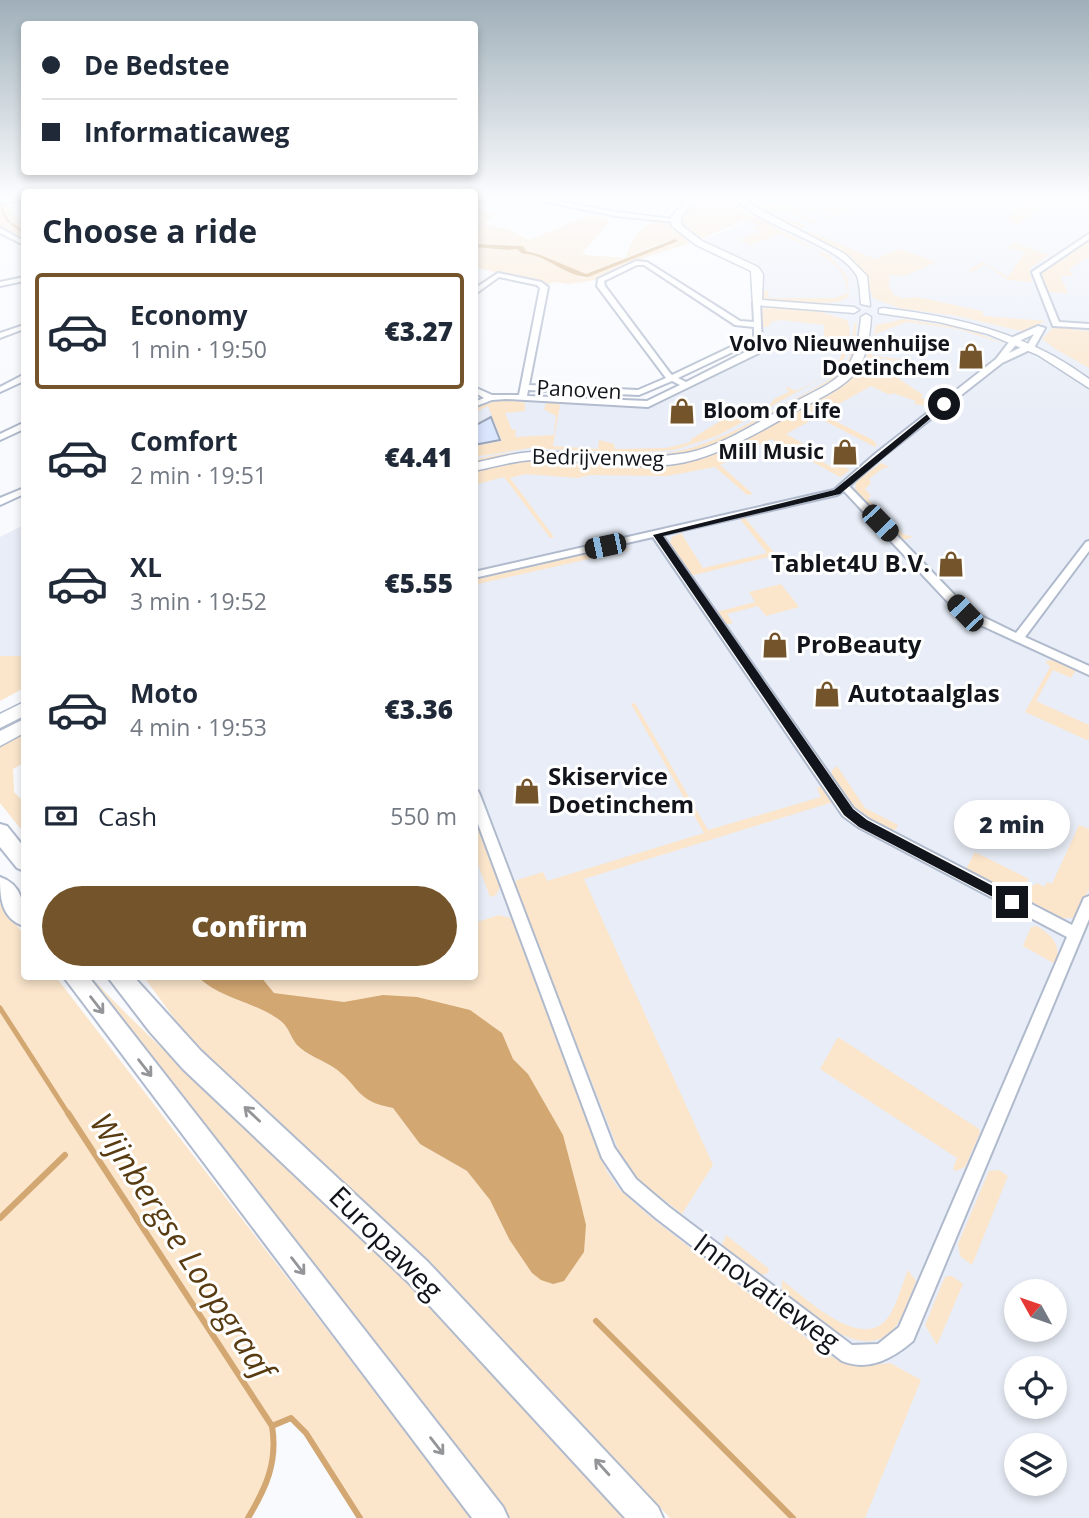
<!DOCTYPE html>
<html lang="en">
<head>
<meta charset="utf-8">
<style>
  body { margin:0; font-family:"Open Sans",sans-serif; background:#f2f2f3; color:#1f2937; height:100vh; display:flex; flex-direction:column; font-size:26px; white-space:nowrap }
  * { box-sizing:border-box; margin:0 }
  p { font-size:23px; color:#747a83 }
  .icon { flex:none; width:38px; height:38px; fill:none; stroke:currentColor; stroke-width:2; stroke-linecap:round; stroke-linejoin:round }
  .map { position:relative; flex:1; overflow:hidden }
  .panel { position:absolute; left:21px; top:189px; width:457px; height:791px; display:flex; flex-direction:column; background:#fff; border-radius:7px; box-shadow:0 4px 10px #0003 }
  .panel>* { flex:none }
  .hud { position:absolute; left:21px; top:21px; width:457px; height:154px; border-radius:7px; box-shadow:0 4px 10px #0003; display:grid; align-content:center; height:154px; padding:0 21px; background:#fff }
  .needle { width:46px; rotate:310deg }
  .controls { position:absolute; left:1004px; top:1279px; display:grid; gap:14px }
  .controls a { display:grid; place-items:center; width:63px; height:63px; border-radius:50%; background:#fff; box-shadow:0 4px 10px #0003; font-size:35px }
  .end { position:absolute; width:32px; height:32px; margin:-16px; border:9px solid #11141a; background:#fff; box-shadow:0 0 0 4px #fff }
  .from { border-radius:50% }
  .bubble { position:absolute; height:49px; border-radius:24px; background:#fff; box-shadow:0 4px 10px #0003; font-size:23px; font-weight:800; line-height:49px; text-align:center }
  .car { position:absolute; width:21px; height:42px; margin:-21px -10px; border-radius:9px; box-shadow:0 0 5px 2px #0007; background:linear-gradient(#222 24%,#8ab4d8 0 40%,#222 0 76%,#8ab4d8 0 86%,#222 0) }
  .hud b { display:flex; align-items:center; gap:24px; height:66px; font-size:26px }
  .hud b+b { border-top:2px solid #e0e1e3 }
  .hud i { width:18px; height:18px; background:#1f2937 }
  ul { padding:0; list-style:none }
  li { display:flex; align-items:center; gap:21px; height:116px; margin:0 14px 10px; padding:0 7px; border:4px solid transparent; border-radius:7px }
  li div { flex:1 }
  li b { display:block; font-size:26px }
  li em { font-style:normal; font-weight:800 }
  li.current { border-color:#74542a }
  li>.icon { width:63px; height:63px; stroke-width:1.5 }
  h2 { padding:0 21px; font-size:32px; line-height:84px }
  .pay { display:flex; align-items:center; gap:18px; height:77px; padding:0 21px; font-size:26px }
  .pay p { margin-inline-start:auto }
  .button { display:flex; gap:14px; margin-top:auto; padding:14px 21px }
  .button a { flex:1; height:80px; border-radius:42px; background:#74542a; color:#fff; font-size:28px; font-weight:800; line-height:80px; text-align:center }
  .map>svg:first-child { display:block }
</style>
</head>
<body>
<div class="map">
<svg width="1089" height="1518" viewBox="0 0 1089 1518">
  <rect width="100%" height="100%" fill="#f8fafe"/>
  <g fill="#e8edf7" fill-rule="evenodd">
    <path d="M 754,199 L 1089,199 L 1089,1518 L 782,1518 L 474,935 L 474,409 L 504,399 L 620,407 L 655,406 L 751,359 L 761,350 L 764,271 L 701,241 L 760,216 ZM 1017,1292 L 1055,1292 L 1055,1330 L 1017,1330 ZM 1017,1368 L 1055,1368 L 1055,1407 L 1017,1407 ZM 1017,1446 L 1055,1446 L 1055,1484 L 1017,1484 Z"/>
    <polygon points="24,525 24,686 0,677 0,537"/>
  </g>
  <g fill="#fbe6cc">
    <path d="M 690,199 L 730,199 L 746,212 L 831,257 L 847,276 L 849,297 L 838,302 L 799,304 L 762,298 L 762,292 L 768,290 L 769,298 L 835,298 L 848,293 C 845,271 837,265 819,254 L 821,252 L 779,234 L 751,245 L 739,240 L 760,231 L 753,228 L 758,225 L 745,220 L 699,240 C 679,225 676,225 691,204 Z"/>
    <polygon points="744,199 754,199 754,203 854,209 838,215 812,210 833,219 822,218 824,216 806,209 796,210 798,212 796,214 820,222 815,224 782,210 771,211 774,213 772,214 807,226 798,230"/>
    <polygon points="1017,199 1048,199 1051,202 1017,225 1007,219 1019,203"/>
    <polygon points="10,201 13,214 20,219 24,218 24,236 17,236 0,227 0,202"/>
    <path d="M 474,206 L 496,215 L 482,224 L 508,229 L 529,240 L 588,216 L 608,218 L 608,224 L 582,253 L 586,255 L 625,258 C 635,235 643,217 671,222 L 675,231 L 694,242 L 646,257 L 597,280 L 569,284 L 554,282 L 547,285 L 474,267 L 474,247 L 508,250 L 517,249 L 519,252 L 536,256 L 584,278 L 678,241 L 666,241 L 585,274 L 538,254 L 525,251 L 523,246 L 474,244 Z"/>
    <path d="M 808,231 L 875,259 L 900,249 L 936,262 L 905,276 L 889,275 L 890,283 L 888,284 L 894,295 L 902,298 L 917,297 L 982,311 L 984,316 L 1045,321 L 1025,332 L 958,316 L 899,308 L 873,298 C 861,258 837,252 804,234 Z"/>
    <polygon points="1015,243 1049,255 1029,269 1032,282 1008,280 984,264 973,272 968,270 983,262 1008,277 1025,252 1006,248"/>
    <polygon points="1084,243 1089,243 1089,256 1069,269 1074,276 1060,276 1068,293 1048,292 1041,273"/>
    <path d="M 771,306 L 811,309 L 847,320 C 854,332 847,359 837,370 L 717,436 L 674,450 L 628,453 L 530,448 L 474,457 L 474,446 L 502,441 L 488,406 L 474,413 L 474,409 C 490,401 508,396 525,403 L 525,411 L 505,413 L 512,430 L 516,429 L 515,437 L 554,435 L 556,416 L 544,409 L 547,402 L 557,402 L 560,405 L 553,446 L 598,449 L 599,440 L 614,444 L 615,449 L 666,448 L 691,442 L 690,440 L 725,418 L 717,412 L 725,408 L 745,414 L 771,404 L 774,399 L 789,392 L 785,386 L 796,391 C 814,382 838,374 842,351 L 791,344 L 793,340 L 824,345 L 824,325 L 781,320 L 771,322 L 768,327 L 763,327 L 761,310 Z"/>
    <path d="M 904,319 L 968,329 L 1007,345 L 958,329 L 907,322 L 875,334 L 871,355 L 910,361 L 909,366 L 882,358 L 876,363 L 923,395 L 921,398 L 935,402 L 931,406 L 914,404 L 916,401 L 893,393 L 890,395 L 871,386 L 821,414 L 873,440 L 877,445 L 875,447 L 817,417 L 786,434 L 804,444 L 798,449 L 834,468 L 840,465 L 850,470 L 840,477 L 771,439 L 720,465 L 753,494 L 747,495 L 715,467 L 667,476 L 590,475 L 577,478 L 525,474 L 510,478 L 554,537 L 550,538 L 504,477 L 474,485 L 474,471 L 521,461 L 695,459 L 715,453 L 844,385 C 865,368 871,350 876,325 Z"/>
    <path d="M 854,323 L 857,323 L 852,363 L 843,374 L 721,441 L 696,451 L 652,457 L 523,453 L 474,463 L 474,460 C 531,443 586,457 644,455 C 691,454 727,435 768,413 C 792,400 816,389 838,374 L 850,356 Z"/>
    <polygon points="1070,327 1073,330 1089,331 1089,368 1056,349 1083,369 1042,339 1053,328"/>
    <polygon points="881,463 890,467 883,468 869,479 871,483 865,489 871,496 868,499 903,534 913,537 903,540 855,490 856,481"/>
    <polygon points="745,518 776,555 690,576 669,545 672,537 681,533 703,568 767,553 740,519"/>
    <polygon points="623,545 629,550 474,585 474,579"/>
    <polygon points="781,584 799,607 766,616 758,606 727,614 733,623 725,625 716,612 755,602 749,592"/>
    <polygon points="0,656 24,656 24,688 0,701"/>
    <polygon points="1053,660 1076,670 1071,678 1053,670 1036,701 1089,725 1089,741 1025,712 1050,667 1045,661"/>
    <polygon points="635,703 708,830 821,797 817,788 822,786 833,802 584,879 713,1165 682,1214 631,1174 624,1164 514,884 517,880 543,872 547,881 704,833 631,704"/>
    <polygon points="24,728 24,763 13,769 14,792 24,802 24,833 0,803 0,744"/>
    <polygon points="837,766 865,808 898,825 896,829 890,831 856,813 831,777 832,770"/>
    <polygon points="474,818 500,887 496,895 490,897 474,854"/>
    <polygon points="1079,825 1089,829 1089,889 1075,918 1055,918 964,873 975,852 1029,879 1027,881 1033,886 1037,883 1044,887 1047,882 1052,884"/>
    <path d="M 0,903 L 24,935 L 24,976 L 56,977 L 472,1518 L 360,1518 L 306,1433 L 291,1418 L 272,1426 C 281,1462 267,1488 248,1518 L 0,1518 Z"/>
    <path d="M 499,915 L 510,918 L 513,922 L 607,1172 L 618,1188 L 648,1215 L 828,1355 L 845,1363 L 865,1366 L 890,1363 L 921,1380 L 865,1518 L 670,1518 L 482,1322 L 329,1168 L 190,1040 L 144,977 L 198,977 C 222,1000 257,1002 282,1022 C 289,1028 291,1038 297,1045 C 307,1055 322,1060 333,1067 C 360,1084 354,1101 393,1108 L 420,1144 L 467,1171 L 490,1200 L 509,1239 L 548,1244 L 336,1047 L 252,976 L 474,976 L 474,923 Z"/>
    <path d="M 1037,926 C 1053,936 1062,946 1055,964 L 1023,946 L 1031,927 Z"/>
    <path d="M 87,977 L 91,977 C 173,1065 268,1143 355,1227 C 451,1319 537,1420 625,1518 L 509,1518 L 219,1150 L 181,1094 Z"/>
    <polygon points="838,1037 979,1129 980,1133 965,1167 956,1171 953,1169 957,1158 820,1069"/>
    <polygon points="999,1170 1008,1176 972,1265 960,1256 958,1244 989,1171"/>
    <polygon points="726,1235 769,1269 768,1273 762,1275 722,1245"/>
    <path d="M 908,1270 L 916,1281 C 910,1296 903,1319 892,1331 C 859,1363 808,1311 782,1291 L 782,1280 C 804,1297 864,1355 889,1316 C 898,1302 902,1284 908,1270 Z"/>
    <polygon points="947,1276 952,1276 963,1284 937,1345 925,1325 944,1279"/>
  </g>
  <g fill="#d2a772">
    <path d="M 675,239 L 678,241 L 588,277 C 569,276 553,262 536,256 C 528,253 522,256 517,249 L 508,250 L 474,247 L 474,244 L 523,246 L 526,251 L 538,254 L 586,274 Z"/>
    <path d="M 198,977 L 261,977 L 274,993 L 344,1002 L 383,995 L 417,997 L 470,1010 L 502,1033 L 513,1059 L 528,1074 L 563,1135 L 579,1196 L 586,1225 L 584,1252 L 564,1281 L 553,1284 L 541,1280 L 532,1273 L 509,1239 L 490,1200 L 467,1171 L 420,1144 L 393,1108 C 354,1101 360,1085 333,1067 C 322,1060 307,1055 297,1045 C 291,1038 289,1028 282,1022 C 257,1002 222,1000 198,977 Z"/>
  </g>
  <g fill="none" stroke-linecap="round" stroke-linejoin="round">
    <g stroke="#d2a772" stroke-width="2.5">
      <polyline points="2,202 3,213 9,222"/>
      <polyline points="12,224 24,232"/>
    </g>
    <polyline stroke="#d2a772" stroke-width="5" points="0,1008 69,1115"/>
    <g stroke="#d2a772" stroke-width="6">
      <path d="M 68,1113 L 272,1426 C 278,1462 266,1488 248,1518"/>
      <polyline points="0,1218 65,1155"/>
      <polyline points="596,1321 793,1518"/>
      <polyline points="272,1426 291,1418 306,1433 360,1518"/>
    </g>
  </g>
  <polygon fill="#dae6fd" stroke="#9fa8bb" stroke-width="2" points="491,417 500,440 474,445 474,426"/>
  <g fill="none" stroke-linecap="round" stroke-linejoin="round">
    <g stroke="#b0bacd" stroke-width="4">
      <g id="street">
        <polygon points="0,199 24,199 24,201 0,202"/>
        <polygon points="533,199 545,199 616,212 679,220 676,222 616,216"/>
        <polygon points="0,228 24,241 24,245 0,233"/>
        <polygon points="1089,234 1089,239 1039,273 1059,322 1089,324 1089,328 1053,326 1032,272"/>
        <path d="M 636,261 L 647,262 L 740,321 L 754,322 L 753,303 L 760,301 L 762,346 L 759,353 L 648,407 L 506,399 L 492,400 L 474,407 L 474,402 L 484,398 L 474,392 L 474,387 L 492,395 L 519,395 L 540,288 L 537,285 L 499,277 L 474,295 L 474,289 L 498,273 L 541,282 L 548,287 L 529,385 L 638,390 L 666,378 L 597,286 L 598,279 ZM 637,265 L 644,265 L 735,325 L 754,327 L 754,344 L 737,344 L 672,375 L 670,373 L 605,286 L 604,281 ZM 741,348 L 753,348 L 686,382 L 678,378 ZM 672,381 L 680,385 L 647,401 L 527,396 L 528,390 L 639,395 Z"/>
        <polygon points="24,277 24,281 0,286 0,282"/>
        <polygon points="24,325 24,329 0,338 0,333"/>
        <path d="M 1038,326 L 1045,328 L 1034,348 L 1002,363 L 881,458 L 849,486 L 969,610 L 1016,633 L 1086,542 L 1089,541 L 1089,551 L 1025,637 L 1089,666 L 1089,675 L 961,616 L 844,491 L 837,495 L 662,535 L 853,808 L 868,819 L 1072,925 L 1084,898 L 1089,896 L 1089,919 L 913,1341 C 893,1358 869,1372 842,1361 L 657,1219 L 624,1191 L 602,1158 L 474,813 L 474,790 L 478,791 L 480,795 L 614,1147 L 636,1179 L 669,1207 L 852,1345 L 878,1344 L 899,1327 L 1067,937 L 858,827 L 843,816 L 653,537 L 474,578 L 474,572 L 834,490 L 875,454 L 996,359 L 1013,337 ZM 1034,334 L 1028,344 L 1009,353 L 1019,341 Z"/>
        <polygon points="21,376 24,376 24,381 0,392 0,387"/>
        <polygon points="21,424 24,424 24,429 0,440 0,434"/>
        <polygon points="24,488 24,494 0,505 0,498"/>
      </g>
    </g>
    <g stroke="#b0bacd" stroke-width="3">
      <g id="secondary">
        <polygon points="683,199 691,199 690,205 681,217 681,225 702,241 758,267 763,274 762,300 854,307 859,310 854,313 753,305 751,271 696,245 672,226 671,217 682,205"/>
        <path d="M 736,199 L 745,199 L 755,207 L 845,254 L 867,276 L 870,306 L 861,304 C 860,296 860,283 857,276 C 839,243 763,229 736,199 Z"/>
        <path d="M 883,308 C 958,317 1028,333 1089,379 L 1089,388 L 1038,355 L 988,334 L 939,322 L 879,313 L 879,309 Z"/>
        <path d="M 866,314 L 871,317 C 867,379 848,383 798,410 C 766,428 733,448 697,459 C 646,475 585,458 532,460 C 513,461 493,467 474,471 L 474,463 C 493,459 513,453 532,452 C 585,450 635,462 687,453 C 720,447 760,421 789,405 C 838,379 856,377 861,317 Z"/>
        <polygon points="24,702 24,716 0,728 0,714"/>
        <polygon points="24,719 24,733 0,746 0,731"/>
      </g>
    </g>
    <g stroke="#b0bacd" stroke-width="4">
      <g id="primary">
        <polygon points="0,824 7,826 24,847 24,871 17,868 0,847"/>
        <path d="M 0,877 C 23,885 24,905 24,926 C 1,919 0,897 0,877 Z"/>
        <polygon points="63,976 88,976 503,1507 508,1518 472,1518"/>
        <polygon points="107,976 133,976 201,1051 428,1262 658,1507 663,1518 625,1518 408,1282 183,1069 150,1032"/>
      </g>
    </g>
    <use href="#street" fill="#fff" fill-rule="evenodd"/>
    <use href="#secondary" fill="#fff" fill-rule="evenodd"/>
    <use href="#primary" fill="#fff" fill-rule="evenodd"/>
  </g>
  <defs><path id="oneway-shaft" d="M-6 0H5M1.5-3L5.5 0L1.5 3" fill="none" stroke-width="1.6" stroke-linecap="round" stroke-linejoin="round" transform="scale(1.75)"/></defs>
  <g stroke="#949598">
    <use href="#oneway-shaft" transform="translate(97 1005) rotate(52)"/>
    <use href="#oneway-shaft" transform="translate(145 1068) rotate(52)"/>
    <use href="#oneway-shaft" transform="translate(252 1114) rotate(-137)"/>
    <use href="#oneway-shaft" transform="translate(298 1266) rotate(52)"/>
    <use href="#oneway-shaft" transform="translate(437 1446) rotate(52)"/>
    <use href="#oneway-shaft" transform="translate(602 1467) rotate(-132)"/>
  </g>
  <linearGradient id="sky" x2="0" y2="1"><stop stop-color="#9fafb9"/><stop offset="0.48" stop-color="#fcfdff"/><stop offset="1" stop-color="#fcfdff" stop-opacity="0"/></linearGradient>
  <rect width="1089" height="411" fill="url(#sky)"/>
  <polygon fill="#11141a" points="941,403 948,404 840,494 663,536 853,809 867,820 1016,898 1018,902 1012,907 859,827 844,815 653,535 834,490"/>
  <defs>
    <g id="shop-bare" transform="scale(2.1)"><path d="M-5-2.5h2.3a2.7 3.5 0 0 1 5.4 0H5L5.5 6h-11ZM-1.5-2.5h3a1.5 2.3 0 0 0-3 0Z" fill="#74542a" stroke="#fff" stroke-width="2.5" paint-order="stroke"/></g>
  </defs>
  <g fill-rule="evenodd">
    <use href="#shop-bare" x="971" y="356"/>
    <use href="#shop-bare" x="682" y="411"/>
    <use href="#shop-bare" x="845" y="452"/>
    <use href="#shop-bare" x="951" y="564"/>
    <use href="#shop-bare" x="775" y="645"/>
    <use href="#shop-bare" x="827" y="694"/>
    <use href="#shop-bare" x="527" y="791"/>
  </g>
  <g text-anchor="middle" stroke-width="6" stroke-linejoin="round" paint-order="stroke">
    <g font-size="21" font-weight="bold" fill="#11141a" stroke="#fff" text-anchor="end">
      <text x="950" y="351">Volvo Nieuwenhuijse<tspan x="950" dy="24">Doetinchem</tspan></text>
      <text x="703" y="418" text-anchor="start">Bloom of Life</text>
      <text x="824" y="459">Mill Music</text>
    </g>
    <g font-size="21" fill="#11141a" stroke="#fff">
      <text transform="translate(579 390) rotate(3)" y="7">Panoven</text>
      <text transform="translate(598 458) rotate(1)" y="7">Bedrijvenweg</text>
    </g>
    <g font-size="24" font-weight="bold" fill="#11141a" stroke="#fff" text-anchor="start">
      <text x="930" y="572" text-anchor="end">Tablet4U B.V.</text>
      <text x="796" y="653">ProBeauty</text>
      <text x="848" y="702">Autotaalglas</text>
      <text x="548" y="785">Skiservice<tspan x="548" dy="28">Doetinchem</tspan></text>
    </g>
    <g font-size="28" fill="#11141a" stroke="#fff">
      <text transform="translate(386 1243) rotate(45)" y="10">Europaweg</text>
      <text transform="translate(767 1292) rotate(37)" y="10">Innovatieweg</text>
    </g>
    <g font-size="32" font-style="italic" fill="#583b11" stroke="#fff">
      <text transform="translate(182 1246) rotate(57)" y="11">Wijnbergse Loopgraaf</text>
    </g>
  </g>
</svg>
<div class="controls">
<a><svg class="needle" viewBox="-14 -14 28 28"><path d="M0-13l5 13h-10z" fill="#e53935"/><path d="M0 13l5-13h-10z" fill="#747a83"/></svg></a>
<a><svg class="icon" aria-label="locate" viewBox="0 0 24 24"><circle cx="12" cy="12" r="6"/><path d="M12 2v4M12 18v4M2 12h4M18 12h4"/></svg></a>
<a><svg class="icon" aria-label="layers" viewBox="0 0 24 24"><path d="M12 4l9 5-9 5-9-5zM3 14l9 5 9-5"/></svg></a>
</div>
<i class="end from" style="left:944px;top:404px"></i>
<i class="end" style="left:1012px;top:902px"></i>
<div class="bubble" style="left:954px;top:800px;width:116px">2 min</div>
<i class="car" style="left:880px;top:523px;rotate:136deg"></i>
<i class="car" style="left:605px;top:546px;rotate:258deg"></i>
<i class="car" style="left:965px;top:613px;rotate:316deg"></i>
<div class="hud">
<b><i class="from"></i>De Bedstee</b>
<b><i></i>Informaticaweg</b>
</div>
<section class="panel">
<h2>Choose a ride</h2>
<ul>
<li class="current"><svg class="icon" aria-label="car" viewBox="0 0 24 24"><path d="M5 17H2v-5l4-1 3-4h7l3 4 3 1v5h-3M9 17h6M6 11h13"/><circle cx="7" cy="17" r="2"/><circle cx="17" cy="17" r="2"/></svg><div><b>Economy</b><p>1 min · 19:50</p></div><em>€3.27</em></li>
<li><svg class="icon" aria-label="car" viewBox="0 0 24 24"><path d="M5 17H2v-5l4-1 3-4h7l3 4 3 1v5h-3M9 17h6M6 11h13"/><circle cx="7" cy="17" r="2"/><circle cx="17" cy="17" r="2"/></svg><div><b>Comfort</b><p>2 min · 19:51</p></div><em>€4.41</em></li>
<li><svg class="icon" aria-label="car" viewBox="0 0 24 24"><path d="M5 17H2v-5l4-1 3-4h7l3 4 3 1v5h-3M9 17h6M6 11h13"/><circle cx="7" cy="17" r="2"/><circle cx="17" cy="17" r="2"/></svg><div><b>XL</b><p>3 min · 19:52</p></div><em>€5.55</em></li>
<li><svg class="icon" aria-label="car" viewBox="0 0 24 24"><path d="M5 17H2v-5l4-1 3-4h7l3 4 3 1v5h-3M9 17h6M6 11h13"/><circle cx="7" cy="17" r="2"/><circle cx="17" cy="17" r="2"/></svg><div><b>Moto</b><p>4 min · 19:53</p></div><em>€3.36</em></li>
</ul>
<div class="pay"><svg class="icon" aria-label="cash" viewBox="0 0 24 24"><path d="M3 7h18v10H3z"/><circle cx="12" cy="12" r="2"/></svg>Cash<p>550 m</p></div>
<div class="button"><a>Confirm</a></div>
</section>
</div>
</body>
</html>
